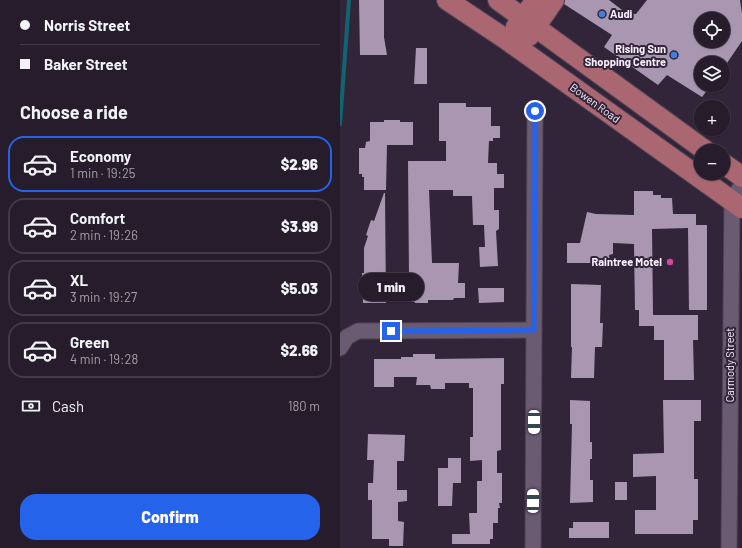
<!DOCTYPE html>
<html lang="en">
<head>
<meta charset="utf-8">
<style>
  body { margin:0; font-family:Barlow,sans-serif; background:#2e2533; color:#f1f3f6; height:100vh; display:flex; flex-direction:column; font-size:15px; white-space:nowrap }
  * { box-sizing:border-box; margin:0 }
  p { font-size:13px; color:#a4a1a9 }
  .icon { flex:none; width:22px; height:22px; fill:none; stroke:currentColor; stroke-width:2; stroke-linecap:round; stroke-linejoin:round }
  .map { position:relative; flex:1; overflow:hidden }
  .panel { display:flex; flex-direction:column; background:#261c2b; width:340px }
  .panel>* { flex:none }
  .hud { display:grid; align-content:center; height:88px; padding:0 20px; background:#261c2b }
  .fabs { position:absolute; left:354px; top:12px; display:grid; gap:8px }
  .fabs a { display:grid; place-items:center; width:36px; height:36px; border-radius:50%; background:#261c2b; box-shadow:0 1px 3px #0004,0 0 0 1px #423a47; font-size:20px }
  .end { position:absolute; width:18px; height:18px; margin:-9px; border:5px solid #2563eb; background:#fff; box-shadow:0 0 0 2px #fff }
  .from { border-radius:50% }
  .bubble { position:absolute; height:28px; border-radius:14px; background:#261c2b; box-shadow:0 1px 3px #0004,0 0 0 1px #423a47; font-size:13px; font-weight:800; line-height:28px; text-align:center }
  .car { position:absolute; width:12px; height:24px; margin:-12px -6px; border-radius:5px; box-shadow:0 0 3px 1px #0007; background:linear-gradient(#fff 24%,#345 0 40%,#fff 0 76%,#345 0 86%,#fff 0) }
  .hud b { display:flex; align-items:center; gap:14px; height:38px; font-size:15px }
  .hud b+b { border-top:1px solid #423a47 }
  .hud i { width:10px; height:10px; background:#f1f3f6 }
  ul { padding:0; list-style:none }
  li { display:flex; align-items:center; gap:12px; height:56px; margin:0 8px 6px; padding:0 12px; border:2px solid #423a47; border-radius:16px }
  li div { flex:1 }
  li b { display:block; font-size:15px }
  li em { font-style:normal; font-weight:800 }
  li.on { border-color:#2563eb }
  li>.icon { width:36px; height:36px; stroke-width:1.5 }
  h2 { padding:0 20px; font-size:18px; line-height:48px }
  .pay { display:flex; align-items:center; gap:10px; height:44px; padding:0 20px; font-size:15px }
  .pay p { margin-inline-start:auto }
  .primary-button { display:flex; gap:8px; margin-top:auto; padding:8px 20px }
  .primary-button a { flex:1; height:46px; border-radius:16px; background:#2563eb; color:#fff; font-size:16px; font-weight:800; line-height:46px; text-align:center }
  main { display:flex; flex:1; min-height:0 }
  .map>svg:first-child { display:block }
</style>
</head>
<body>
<main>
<section class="panel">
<div class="hud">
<b><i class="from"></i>Norris Street</b>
<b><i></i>Baker Street</b>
</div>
<h2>Choose a ride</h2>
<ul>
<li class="on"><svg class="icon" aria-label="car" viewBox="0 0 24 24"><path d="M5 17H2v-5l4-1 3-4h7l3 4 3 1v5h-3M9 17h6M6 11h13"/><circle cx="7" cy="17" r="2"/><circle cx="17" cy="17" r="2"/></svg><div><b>Economy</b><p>1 min · 19:25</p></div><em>$2.96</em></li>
<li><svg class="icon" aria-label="car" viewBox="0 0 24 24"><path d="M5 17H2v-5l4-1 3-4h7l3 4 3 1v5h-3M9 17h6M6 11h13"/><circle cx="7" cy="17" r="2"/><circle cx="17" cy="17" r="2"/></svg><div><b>Comfort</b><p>2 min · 19:26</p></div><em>$3.99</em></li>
<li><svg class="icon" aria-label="car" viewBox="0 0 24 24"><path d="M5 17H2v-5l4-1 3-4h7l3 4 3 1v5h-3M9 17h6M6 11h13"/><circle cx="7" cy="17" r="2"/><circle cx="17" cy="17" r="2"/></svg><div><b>XL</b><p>3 min · 19:27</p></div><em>$5.03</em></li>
<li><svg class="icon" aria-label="car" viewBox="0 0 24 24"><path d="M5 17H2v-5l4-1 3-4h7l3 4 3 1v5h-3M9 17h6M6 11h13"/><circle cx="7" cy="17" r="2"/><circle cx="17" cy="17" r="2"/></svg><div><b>Green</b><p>4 min · 19:28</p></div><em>$2.66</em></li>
</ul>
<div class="pay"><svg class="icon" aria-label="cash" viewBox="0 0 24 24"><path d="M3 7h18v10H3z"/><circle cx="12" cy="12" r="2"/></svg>Cash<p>180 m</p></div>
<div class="primary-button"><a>Confirm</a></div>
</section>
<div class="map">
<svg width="402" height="548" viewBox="0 0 402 548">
  <rect width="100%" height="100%" fill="#332539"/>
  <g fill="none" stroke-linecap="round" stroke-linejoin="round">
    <polyline stroke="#0f6571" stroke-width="4" points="0,124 9,0"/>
  </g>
  <g fill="#a997b1" fill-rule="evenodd">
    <polygon points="19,0 44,0 44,37 47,55 20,55"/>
    <path d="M 225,0 L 269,0 L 286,13 L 296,14 L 307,0 L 400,0 L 402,13 L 402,41 L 387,63 L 361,63 L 361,85 L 371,85 L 362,97 L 327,75 L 318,85 L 264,47 L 272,35 L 224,4 ZM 361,19 L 383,19 L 383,41 L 361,41 Z"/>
    <polygon points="76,48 87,48 87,84 74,84"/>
    <polygon points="99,103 126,103 126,107 151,107 151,126 160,126 160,138 153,138 153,141 149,141 148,163 157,163 157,174 164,174 164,188 154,188 154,210 159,210 159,229 156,231 158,266 140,267 139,247 145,247 144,225 133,225 132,196 113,196 113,190 89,190 92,263 119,263 118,283 125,283 125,298 114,298 113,300 88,300 88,303 75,303 75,302 66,301 67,276 69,276 68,161 106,161 106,141 99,141"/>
    <polygon points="44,120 60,120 60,122 73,122 73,145 47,145 46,190 24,190 24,177 22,177 22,174 19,174 19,148 25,148 26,142 30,141 30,122 44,122"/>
    <polygon points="294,191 313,191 313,195 321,195 321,198 332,198 333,214 356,214 356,225 367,225 367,310 349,310 348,228 312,229 313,315 358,315 358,340 353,340 354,380 324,380 324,340 314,340 314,326 299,326 299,310 295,310 294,244 273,243 273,254 269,255 270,263 227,263 227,243 240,243 247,212 256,214 294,215"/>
    <polygon points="44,193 45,193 46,303 23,303 22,273 24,273 24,248 28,236 26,235 31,220 34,221"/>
    <polygon points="231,284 261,285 260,323 263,323 262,347 255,347 254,378 231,378 232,347 231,347"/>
    <polygon points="138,288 164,288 164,302 139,303"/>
    <polygon points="73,354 95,354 95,359 164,358 164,384 161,384 161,450 157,451 157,473 162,473 162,503 159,503 160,508 158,508 158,523 153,523 153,539 150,539 150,544 112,544 112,534 130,534 129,513 137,513 137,481 142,481 142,460 130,461 130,437 133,437 133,388 129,388 129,383 105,383 105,389 91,389 90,385 76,385 77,377 54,377 54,387 34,387 34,359 61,359 61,357 73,357"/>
    <polygon points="230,400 250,401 250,442 252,442 252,459 250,459 250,480 253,480 253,502 230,503 232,424 230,424"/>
    <polygon points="323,400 361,400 361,421 354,421 354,479 358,479 358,520 353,520 353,534 295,534 295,510 316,510 316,476 293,477 293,454 324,453"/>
    <polygon points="28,434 65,435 64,461 57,461 57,490 67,490 67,501 58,502 58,521 64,522 63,546 49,546 49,539 32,539 32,500 28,500 28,483 33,483 34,460 27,460"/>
    <polygon points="108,458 121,458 121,483 113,483 112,506 98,506 98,468 108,468"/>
    <rect x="275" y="482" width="12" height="18"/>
    <polygon points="233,522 269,522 269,538 229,538 229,528 233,528"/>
  </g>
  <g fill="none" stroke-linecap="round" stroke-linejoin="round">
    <g stroke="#504355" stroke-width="17">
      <g id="minor">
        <polyline points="0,348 7,337 18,331 194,330"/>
        <polyline points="193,548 195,111"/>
        <polyline points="389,548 392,200 402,185"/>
      </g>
    </g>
    <g stroke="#504355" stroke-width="22">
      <g id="major">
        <polyline points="107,0 167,40 402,208"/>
        <polyline points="158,0 366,151"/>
        <polyline points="176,27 196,0"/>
        <polyline points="189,36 214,0"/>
        <polyline points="383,163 402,177"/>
      </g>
    </g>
    <use href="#minor" stroke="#6a5a72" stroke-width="15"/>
    <use href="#major" stroke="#aa6771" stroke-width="20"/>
  </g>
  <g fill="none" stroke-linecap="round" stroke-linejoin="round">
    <polyline stroke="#2563eb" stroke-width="5" points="51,331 194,330 195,111"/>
  </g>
  <g fill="#3f7fe0" stroke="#332539" stroke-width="1.5">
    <circle cx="262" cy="14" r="4"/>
    <circle cx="334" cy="55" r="4"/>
  </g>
  <circle fill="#d1479c" stroke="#332539" stroke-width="1.5" cx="330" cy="262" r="4"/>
  <g text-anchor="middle" stroke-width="4" stroke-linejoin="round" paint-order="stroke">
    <g font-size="11" font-weight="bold" fill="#f9f0fe" stroke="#332539" text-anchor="end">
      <text x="270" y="18" text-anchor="start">Audi</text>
      <text x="326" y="53">Rising Sun<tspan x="326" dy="13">Shopping Centre</tspan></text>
      <text x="322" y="266">Raintree Motel</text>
    </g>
    <g font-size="11" fill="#f9f0fe" stroke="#332539">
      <text transform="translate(255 103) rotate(36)" y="4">Bowen Road</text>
      <text transform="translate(390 365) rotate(-90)" y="4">Carmody Street</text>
    </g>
  </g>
</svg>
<div class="fabs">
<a><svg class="icon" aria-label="locate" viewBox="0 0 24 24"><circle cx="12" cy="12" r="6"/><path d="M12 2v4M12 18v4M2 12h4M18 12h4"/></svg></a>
<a><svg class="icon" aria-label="layers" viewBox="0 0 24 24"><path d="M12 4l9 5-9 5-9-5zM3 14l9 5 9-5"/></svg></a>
<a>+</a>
<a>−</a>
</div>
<i class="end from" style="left:195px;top:111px"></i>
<i class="end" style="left:51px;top:331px"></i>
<div class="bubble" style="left:18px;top:273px;width:66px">1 min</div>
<i class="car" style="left:194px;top:422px;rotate:180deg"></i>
<i class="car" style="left:193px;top:501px;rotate:0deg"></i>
</div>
</main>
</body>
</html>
